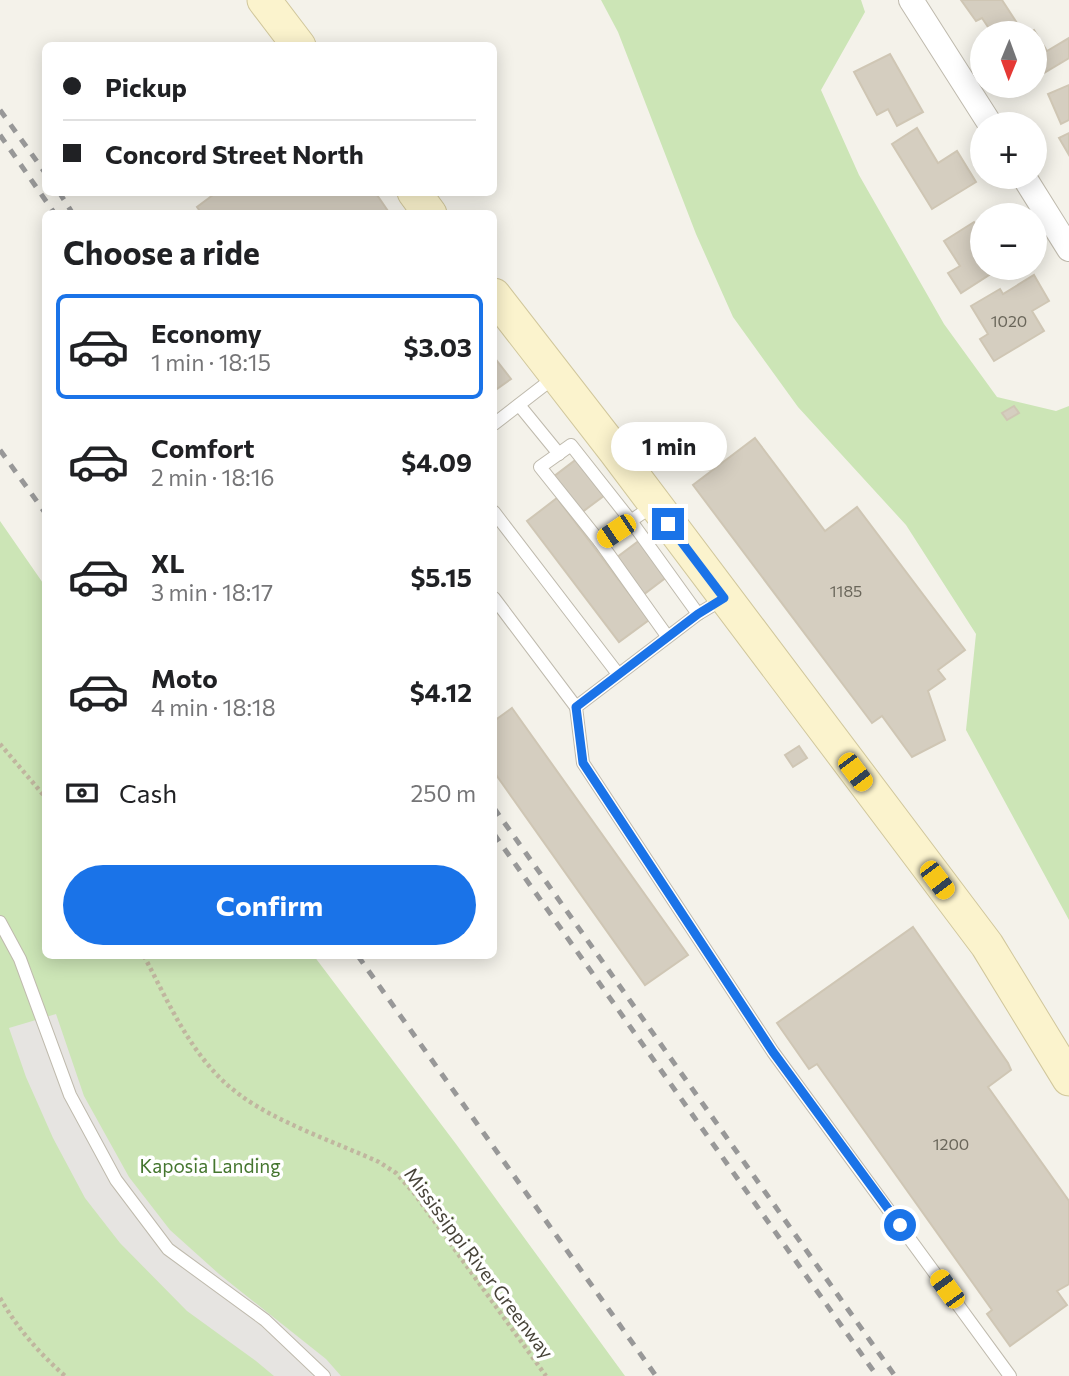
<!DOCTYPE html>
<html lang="en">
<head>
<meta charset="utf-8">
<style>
  body { margin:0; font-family:Commissioner,sans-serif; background:#f2f2f2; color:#202124; height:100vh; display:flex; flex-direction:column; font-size:26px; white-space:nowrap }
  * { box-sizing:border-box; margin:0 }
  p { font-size:23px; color:#757577 }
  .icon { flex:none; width:38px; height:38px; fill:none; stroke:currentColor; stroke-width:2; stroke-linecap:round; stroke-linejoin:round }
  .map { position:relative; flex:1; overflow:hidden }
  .panel { position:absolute; left:42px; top:210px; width:455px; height:749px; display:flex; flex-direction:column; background:#fff; border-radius:10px; box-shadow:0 4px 18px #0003 }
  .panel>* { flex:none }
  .top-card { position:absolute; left:42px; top:42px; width:455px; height:154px; border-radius:10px; box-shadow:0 4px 18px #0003; display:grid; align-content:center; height:154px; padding:0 21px; background:#fff }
  .needle { width:46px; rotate:181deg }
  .tools { position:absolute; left:970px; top:21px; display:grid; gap:14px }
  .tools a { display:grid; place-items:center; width:77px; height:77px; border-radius:50%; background:#fff; box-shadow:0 4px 18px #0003; font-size:35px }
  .end { position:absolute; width:32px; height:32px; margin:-16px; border:9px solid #1a73e8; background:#fff; box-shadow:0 0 0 4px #fff }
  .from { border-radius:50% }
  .bubble { position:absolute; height:49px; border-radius:24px; background:#fff; box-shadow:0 4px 18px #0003; font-size:23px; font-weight:700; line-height:49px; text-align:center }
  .car { position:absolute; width:21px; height:42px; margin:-21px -10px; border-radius:9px; box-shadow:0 0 5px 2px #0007; background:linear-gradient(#f5c518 24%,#345 0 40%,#f5c518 0 76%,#345 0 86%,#f5c518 0) }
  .top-card b { display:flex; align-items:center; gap:24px; height:66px; font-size:26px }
  .top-card b+b { border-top:2px solid #e0e0e0 }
  .top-card i { width:18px; height:18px; background:#202124 }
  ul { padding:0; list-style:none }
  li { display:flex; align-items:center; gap:21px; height:105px; margin:0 14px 10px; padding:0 7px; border:4px solid transparent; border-radius:10px }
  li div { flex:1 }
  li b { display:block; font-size:26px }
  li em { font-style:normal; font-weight:700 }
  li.active { border-color:#1a73e8 }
  li>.icon { width:63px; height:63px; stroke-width:1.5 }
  h2 { padding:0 21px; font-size:32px; line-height:84px }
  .pay { display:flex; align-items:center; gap:18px; height:77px; padding:0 21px; font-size:26px }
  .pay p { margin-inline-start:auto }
  .action { display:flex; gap:14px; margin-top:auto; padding:14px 21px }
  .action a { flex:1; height:80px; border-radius:42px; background:#1a73e8; color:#fff; font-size:28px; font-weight:700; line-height:80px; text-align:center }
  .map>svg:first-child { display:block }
</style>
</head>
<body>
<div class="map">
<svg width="1069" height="1376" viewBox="0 0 1069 1376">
  <rect width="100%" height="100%" fill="#f4f2ea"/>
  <g fill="#cce5b6">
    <polygon points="601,0 861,0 865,12 821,90 859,175 944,324 997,397 1056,411 1069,406 1069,920 966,730 976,634 906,525 798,407 733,317 696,234 618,32"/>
    <polygon points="0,521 45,586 46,956 314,956 456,1144 625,1376 0,1376"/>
  </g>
  <polygon fill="#e6e4e1" points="56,1014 84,1096 129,1177 170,1230 219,1274 326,1359 341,1376 274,1376 256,1361 187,1311 120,1243 85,1198 53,1138 26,1077 9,1028"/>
  <g fill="#d5cec0" stroke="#cfc6b4" stroke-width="2">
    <polygon points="961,0 1002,0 1017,23 1001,33 992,33 982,18 976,21"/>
    <polygon points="1034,30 1047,51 1069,38 1069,58 1034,79 1034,33 1029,33"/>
    <polygon points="890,54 923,112 897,126 888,109 877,115 854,72"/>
    <polygon points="1069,85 1069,120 1061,124 1048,94"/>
    <polygon points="917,128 938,163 957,151 976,182 932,209 892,144"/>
    <polygon points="1069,133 1069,155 1059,138"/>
    <polygon points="217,192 375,192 390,214 202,214 197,207"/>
    <polygon points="974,222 982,234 982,268 1000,268 961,293 948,273 960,266 944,241"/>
    <polygon points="1034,275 1049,301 1032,311 1044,331 994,361 980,339 988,334 971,306 1000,289 1003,294"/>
    <polygon points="494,357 511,379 494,391"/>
    <polygon points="1014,406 1019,413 1007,420 1002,413"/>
    <polygon points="755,438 825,531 857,507 965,650 938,670 945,679 928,691 945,740 912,757 882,716 872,723 693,485"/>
    <polygon points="578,458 605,495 581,513 553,477"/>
    <polygon points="557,498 649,620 619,642 527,521"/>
    <polygon points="640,540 668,576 643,595 616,558"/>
    <polygon points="512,708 688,955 645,985 494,772 494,721"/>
    <polygon points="799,746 807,758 793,767 785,755"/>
    <polygon points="913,927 1008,1063 1011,1070 988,1087 1069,1201 1069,1284 1057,1291 1067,1305 1010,1346 987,1314 992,1310 817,1064 809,1069 777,1023"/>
  </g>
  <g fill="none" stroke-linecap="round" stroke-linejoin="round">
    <g stroke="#bfbaad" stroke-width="14">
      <g id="service">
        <polyline points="519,405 559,454"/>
        <polyline points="494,424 556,376"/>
        <polyline points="654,505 600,542 667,636"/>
        <polyline points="494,512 618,674"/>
        <polyline points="600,542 540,467 571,445 631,521 698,614"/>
        <polyline points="494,598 576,707"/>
        <polyline points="723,599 698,614 576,707 583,763 773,1052 1010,1376"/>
        <polyline points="0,922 20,959 70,1095 116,1180 168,1249 265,1320 324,1376"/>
      </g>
    </g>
    <g stroke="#bfbaad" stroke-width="26">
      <g id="minor">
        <polyline points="911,0 990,124"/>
        <polyline points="1024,177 1069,249"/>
      </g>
    </g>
    <g stroke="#d1c79c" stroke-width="35">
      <g id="secondary">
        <polyline points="264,0 299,46"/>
        <polyline points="414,192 430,214"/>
        <polyline points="494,295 615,451 987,945 1069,1079"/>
      </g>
    </g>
    <g stroke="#c0b69f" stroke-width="4.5" stroke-dasharray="3.5 3.5" stroke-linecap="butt">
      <polyline points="0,744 46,798"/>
      <path d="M 144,956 C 170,1005 193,1061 240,1095 C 276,1122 337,1143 379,1162 L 396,1173 L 414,1193 L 546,1376"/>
      <path d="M 0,1298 C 18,1329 38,1352 65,1376"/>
    </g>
    <use href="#service" stroke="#fff" stroke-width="12"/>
    <use href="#minor" stroke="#fff" stroke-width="24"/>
    <use href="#secondary" stroke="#fbf3cd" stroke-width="33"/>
    <g stroke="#989898" stroke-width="5" stroke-dasharray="9 9" stroke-linecap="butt">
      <polyline points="0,110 46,174"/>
      <polyline points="0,135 55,214"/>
      <polyline points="59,192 73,214"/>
      <polyline points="0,450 46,514"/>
      <polyline points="494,808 895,1376"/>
      <polyline points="494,834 877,1376"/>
      <polyline points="358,956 656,1376"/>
    </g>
  </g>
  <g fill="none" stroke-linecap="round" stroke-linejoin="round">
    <polyline stroke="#1a73e8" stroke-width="9" points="668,524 724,598 698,614 576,707 583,763 773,1052 900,1225"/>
  </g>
  <g text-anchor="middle" stroke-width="7" stroke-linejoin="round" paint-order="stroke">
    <g font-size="16" fill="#6a665a">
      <text x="1009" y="327">1020</text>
      <text x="846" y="597">1185</text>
      <text x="951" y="1150">1200</text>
    </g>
    <g font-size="19" fill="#45762f" stroke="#fff">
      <text x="210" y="1173">Kaposia Landing</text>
    </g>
    <g font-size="19" fill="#474338" stroke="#fff">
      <text transform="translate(479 1263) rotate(53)" y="7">Mississippi River Greenway</text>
    </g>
  </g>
</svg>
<div class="tools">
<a><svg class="needle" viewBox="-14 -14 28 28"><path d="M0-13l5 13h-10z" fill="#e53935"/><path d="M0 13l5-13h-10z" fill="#757577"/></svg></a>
<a>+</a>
<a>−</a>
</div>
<i class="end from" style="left:900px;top:1225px"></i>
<i class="end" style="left:668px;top:524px"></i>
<div class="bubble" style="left:611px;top:422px;width:116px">1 min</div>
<i class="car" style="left:616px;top:531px;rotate:236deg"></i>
<i class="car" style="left:855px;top:772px;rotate:143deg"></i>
<i class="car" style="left:937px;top:880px;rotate:143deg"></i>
<i class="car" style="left:947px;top:1289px;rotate:324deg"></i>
<div class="top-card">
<b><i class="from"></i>Pickup</b>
<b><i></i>Concord Street North</b>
</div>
<section class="panel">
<h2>Choose a ride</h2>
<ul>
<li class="active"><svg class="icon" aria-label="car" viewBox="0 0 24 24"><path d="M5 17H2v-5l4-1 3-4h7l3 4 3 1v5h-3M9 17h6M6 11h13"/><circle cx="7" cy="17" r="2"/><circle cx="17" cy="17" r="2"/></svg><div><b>Economy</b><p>1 min · 18:15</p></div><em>$3.03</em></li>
<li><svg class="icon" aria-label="car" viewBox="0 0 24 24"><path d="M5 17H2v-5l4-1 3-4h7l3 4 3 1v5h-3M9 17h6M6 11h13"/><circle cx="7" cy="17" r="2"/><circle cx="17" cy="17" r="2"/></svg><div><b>Comfort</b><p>2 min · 18:16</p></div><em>$4.09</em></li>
<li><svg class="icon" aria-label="car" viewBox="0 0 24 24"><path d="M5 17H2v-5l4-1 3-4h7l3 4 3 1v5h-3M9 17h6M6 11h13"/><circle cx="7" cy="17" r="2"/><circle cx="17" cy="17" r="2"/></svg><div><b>XL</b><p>3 min · 18:17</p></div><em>$5.15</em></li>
<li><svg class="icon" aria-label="car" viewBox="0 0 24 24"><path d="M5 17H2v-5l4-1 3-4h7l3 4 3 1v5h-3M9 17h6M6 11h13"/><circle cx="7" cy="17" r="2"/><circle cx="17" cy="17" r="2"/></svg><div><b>Moto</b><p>4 min · 18:18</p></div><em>$4.12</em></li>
</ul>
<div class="pay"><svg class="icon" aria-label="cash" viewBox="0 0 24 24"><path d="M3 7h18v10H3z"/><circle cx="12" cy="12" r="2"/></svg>Cash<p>250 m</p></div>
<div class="action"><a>Confirm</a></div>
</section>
</div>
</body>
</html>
